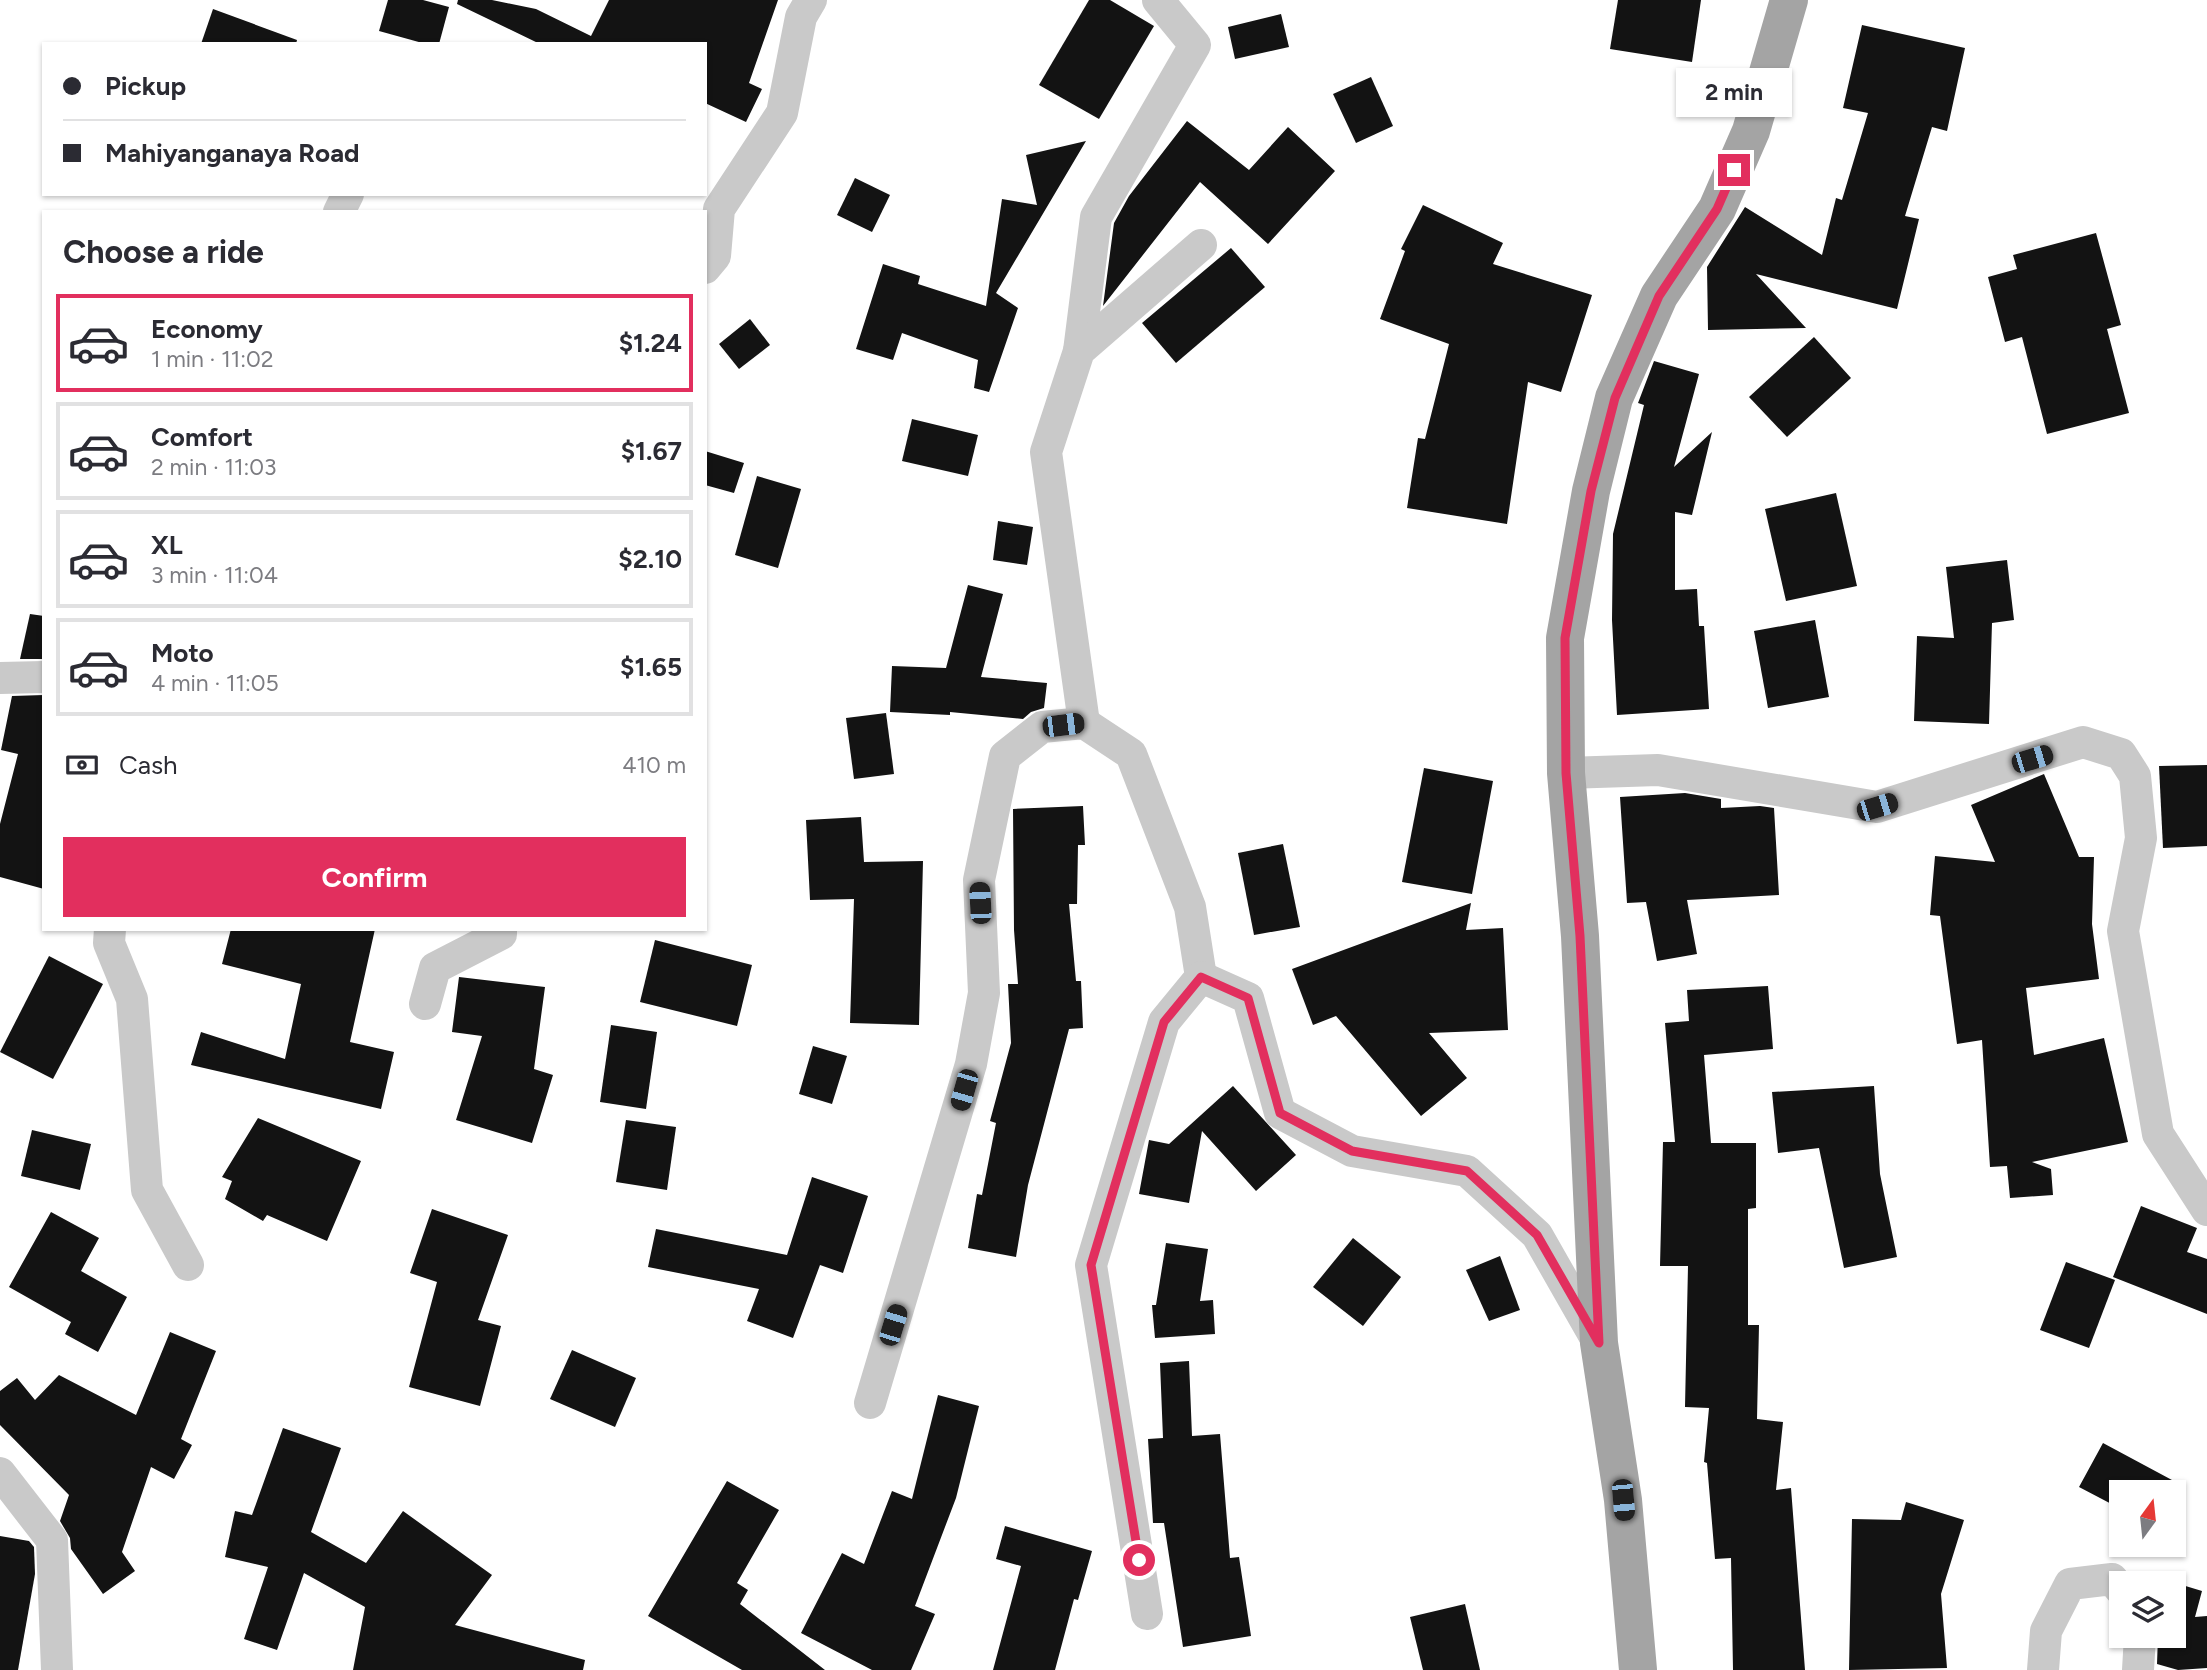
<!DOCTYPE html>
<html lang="en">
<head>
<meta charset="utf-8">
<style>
  body { margin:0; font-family:Figtree,sans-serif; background:#f2f2f3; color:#2b2b33; height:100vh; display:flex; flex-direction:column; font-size:26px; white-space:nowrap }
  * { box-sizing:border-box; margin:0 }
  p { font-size:23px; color:#7c7c81 }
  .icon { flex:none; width:38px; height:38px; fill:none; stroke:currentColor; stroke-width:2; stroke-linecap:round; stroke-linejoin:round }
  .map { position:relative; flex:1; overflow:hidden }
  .sheet { position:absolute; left:42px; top:210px; width:665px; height:721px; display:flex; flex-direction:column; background:#fff; border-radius:0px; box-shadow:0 2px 5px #0004 }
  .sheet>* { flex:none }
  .banner { position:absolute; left:42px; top:42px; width:665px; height:154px; border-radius:0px; box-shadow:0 2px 5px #0004; display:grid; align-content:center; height:154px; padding:0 21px; background:#fff }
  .needle { width:46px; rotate:15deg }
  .fabs { position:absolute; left:2109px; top:1480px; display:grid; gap:14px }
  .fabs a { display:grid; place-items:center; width:77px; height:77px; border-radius:0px; background:#fff; box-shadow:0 2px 5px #0004; font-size:35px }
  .end { position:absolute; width:32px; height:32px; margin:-16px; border:9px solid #e22f5e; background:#fff; box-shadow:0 0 0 4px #fff }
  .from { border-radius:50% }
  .bubble { position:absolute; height:49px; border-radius:0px; background:#fff; box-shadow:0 2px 5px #0004; font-size:23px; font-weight:700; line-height:49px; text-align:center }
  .car { position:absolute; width:21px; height:42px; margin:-21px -10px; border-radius:9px; box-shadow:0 0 5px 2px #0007; background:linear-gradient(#222 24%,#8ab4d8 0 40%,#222 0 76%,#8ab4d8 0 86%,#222 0) }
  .banner b { display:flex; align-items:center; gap:24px; height:66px; font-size:26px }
  .banner b+b { border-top:2px solid #e1e1e2 }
  .banner i { width:18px; height:18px; background:#2b2b33 }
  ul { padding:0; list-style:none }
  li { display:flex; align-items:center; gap:21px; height:98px; margin:0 14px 10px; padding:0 7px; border:4px solid #e1e1e2; border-radius:0px }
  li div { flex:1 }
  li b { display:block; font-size:26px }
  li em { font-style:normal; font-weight:700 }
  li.current { border-color:#e22f5e }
  li>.icon { width:63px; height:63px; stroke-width:1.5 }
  h2 { padding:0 21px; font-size:32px; line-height:84px }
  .pay { display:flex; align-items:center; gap:18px; height:77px; padding:0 21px; font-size:26px }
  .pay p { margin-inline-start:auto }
  .action { display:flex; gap:14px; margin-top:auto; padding:14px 21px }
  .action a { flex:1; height:80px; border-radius:0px; background:#e22f5e; color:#fff; font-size:28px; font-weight:700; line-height:80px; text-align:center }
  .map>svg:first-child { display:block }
</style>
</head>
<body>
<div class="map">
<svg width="2207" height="1670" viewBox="0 0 2207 1670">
  <rect width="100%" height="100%" fill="#fff"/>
  <g fill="#131313">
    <polygon points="388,0 423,0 449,7 439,44 426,44 379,31"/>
    <polygon points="458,0 492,0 536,9 591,36 609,0 778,0 749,83 762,89 746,122 705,103 705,44 540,44 457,4"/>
    <polygon points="1089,0 1110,0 1154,26 1099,119 1039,85"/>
    <polygon points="1618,0 1701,0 1692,62 1610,49"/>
    <polygon points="213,9 297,40 296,44 201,44"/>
    <polygon points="1281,14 1289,47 1235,59 1228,27"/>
    <polygon points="1862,25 1965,48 1947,131 1932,127 1905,216 1919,219 1897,309 1756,274 1806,328 1708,330 1707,267 1745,207 1822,255 1836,198 1842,200 1868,113 1843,108"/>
    <polygon points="1371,77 1393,126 1356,143 1333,94"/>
    <polygon points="1187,121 1249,170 1288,127 1335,171 1268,244 1200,182 1103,306 1114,223 1129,196"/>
    <polygon points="1086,141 996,293 1018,308 989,392 974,388 978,360 902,333 893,360 856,349 883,264 920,276 918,284 986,306 1002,199 1037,205 1026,155"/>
    <polygon points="855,178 890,195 872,232 837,215"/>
    <polygon points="1423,205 1503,243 1493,264 1592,295 1561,392 1528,382 1507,524 1407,508 1418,438 1425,439 1449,344 1380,319 1405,251 1401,249"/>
    <polygon points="2096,233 2121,325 2107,329 2129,413 2047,434 2022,337 2005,342 1988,277 2017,269 2013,255"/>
    <polygon points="1231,248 1265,287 1176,363 1142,323"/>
    <polygon points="750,319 770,345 739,369 719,344"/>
    <polygon points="1814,337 1851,378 1787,437 1749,397"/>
    <polygon points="1654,361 1699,374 1674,467 1712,432 1692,515 1675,512 1675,590 1697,589 1699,626 1704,626 1709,709 1617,715 1612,620 1613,534 1644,405 1638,403"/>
    <polygon points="912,419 978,435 968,476 902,461"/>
    <polygon points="705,451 744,463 734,493 705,485"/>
    <polygon points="757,476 801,489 778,568 735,555"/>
    <polygon points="1836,493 1857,586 1786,601 1765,509"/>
    <polygon points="998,521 1033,527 1027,565 993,560"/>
    <polygon points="2007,560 2014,620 1992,623 1989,724 1914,721 1917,636 1954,638 1946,567"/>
    <polygon points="968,585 1003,594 981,677 1047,683 1044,708 1031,712 1023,719 950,712 950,715 890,712 892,666 946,668"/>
    <polygon points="30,614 44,616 44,659 20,659"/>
    <polygon points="1815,620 1829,697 1768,708 1754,631"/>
    <polygon points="44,695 44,889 0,877 0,824 18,754 1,750 12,696"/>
    <polygon points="886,713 894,774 854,779 846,718"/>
    <polygon points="2207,765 2207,846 2163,848 2159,766"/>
    <polygon points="1424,768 1493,781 1472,894 1402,882"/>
    <polygon points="2044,774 2079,857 2094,857 2092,924 2099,979 2026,988 2034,1055 2104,1038 2128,1142 2032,1162 2051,1169 2053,1195 2010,1198 2007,1166 1990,1167 1982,1040 1957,1044 1940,916 1930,915 1935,856 1995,862 1971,805"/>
    <polygon points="1685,793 1721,799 1721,808 1760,806 1774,808 1779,895 1687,900 1697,954 1657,961 1646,902 1627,903 1620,797"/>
    <polygon points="1083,806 1085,845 1078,845 1077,904 1069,904 1076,981 1081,981 1083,1028 1069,1029 1028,1185 1016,1257 968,1248 977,1194 982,1195 996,1123 990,1121 1011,1043 1008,984 1018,984 1014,930 1013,809"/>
    <polygon points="861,817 864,862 923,861 919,1025 850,1023 854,899 810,900 806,820"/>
    <polygon points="1283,844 1300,927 1254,935 1238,853"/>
    <polygon points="1471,903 1466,930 1503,928 1508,1030 1429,1033 1467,1078 1421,1116 1336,1016 1313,1025 1292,969"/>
    <polygon points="231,929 375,929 350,1042 394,1052 381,1109 191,1065 201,1032 285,1059 301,984 222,964"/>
    <polygon points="655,940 752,965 737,1026 640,1002"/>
    <polygon points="49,956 103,984 53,1079 0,1052"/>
    <polygon points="459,977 545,987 534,1069 553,1075 532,1143 456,1120 482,1036 452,1032"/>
    <polygon points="1768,986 1773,1049 1704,1055 1711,1143 1756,1143 1756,1208 1748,1209 1748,1325 1759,1325 1757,1419 1783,1422 1776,1490 1791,1488 1805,1670 1733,1670 1731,1558 1715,1559 1707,1463 1704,1462 1709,1408 1685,1407 1688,1266 1660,1266 1663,1142 1675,1142 1665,1023 1689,1021 1687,990"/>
    <polygon points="611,1025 657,1032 646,1109 600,1102"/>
    <polygon points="813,1046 847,1056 832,1104 799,1094"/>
    <polygon points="1233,1086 1296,1155 1256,1191 1202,1131 1189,1203 1139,1194 1149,1140 1169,1144"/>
    <polygon points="1874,1086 1880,1174 1897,1257 1844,1268 1819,1148 1778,1153 1772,1092"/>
    <polygon points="258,1118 361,1161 327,1241 267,1215 263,1221 225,1199 232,1181 222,1177"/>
    <polygon points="626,1120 676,1127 667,1190 616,1182"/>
    <polygon points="32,1130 91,1144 80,1190 21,1176"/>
    <polygon points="812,1177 868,1196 843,1273 820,1265 793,1338 747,1321 759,1289 648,1267 656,1229 787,1255"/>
    <polygon points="2141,1206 2197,1228 2187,1252 2207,1259 2207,1314 2113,1277"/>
    <polygon points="432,1209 508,1235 478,1320 501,1326 480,1406 409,1387 437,1282 410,1273"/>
    <polygon points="51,1212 99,1238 81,1271 127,1297 98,1352 65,1334 71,1322 9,1287"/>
    <polygon points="1353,1238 1401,1277 1363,1326 1313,1287"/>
    <polygon points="1166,1243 1208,1249 1200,1301 1213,1300 1215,1334 1155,1338 1152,1305 1156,1305"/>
    <polygon points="1500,1256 1520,1310 1489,1321 1466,1270"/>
    <polygon points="2066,1262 2115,1280 2089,1348 2040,1330"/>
    <polygon points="170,1332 216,1351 181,1439 192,1445 174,1479 151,1467 122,1552 135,1571 103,1594 71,1549 70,1538 60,1521 69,1495 0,1425 0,1391 17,1378 35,1400 59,1375 136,1415"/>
    <polygon points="572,1350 636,1378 615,1427 550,1399"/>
    <polygon points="1189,1361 1192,1436 1220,1434 1230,1558 1239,1557 1251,1636 1183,1647 1164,1523 1153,1523 1148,1439 1163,1438 1160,1363"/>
    <polygon points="938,1395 979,1406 956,1498 915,1606 935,1614 911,1670 872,1670 801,1633 842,1553 864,1564 892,1491 912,1499"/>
    <polygon points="283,1428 341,1448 311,1532 366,1563 403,1511 492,1575 455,1625 585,1660 583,1670 353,1670 365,1607 304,1573 277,1650 244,1639 268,1567 225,1557 235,1511 252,1515"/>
    <polygon points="2103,1443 2185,1487 2174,1507 2174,1493 2121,1493 2121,1509 2079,1487"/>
    <polygon points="727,1481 779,1510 737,1583 748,1590 740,1604 825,1670 742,1670 648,1616"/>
    <polygon points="1906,1502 1964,1520 1941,1594 1947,1668 1849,1670 1852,1519 1901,1520"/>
    <polygon points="1005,1526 1092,1551 1078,1600 1074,1599 1055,1670 993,1670 1021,1566 996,1559"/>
    <polygon points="0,1536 29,1541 34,1547 35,1574 18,1670 0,1670"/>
    <polygon points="2136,1571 2202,1591 2195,1617 2207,1616 2207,1668 2178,1670 2157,1664 2158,1636 2174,1636 2174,1584 2138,1584 2134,1577"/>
    <polygon points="1465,1604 1480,1670 1423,1670 1410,1617"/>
  </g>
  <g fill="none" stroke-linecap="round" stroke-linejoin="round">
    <g stroke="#c9c9c9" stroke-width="32">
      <polyline points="339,212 348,194"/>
      <polyline points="705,268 715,256 719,209 782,113 801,17 811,0"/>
      <polyline points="1079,351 1096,217 1195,45 1158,0"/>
      <polyline points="0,678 44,677"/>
      <polyline points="1084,723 1046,452 1079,351 1201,245"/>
      <polyline points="1566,773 1658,770 1877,807 2083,742 2121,754 2135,776 2141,838 2123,931 2158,1134 2207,1210"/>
      <polyline points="110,929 109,943 132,999 147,1190 188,1265"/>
      <polyline points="425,1004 435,968 501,934 501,929"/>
      <polyline points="870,1403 971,1064 984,993 979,880 1005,756 1042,727 1084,723 1131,754 1190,907 1201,977"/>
      <polyline points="0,1473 52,1540 57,1670"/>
      <polyline points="1147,1614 1091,1265 1164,1022 1201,977 1248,998 1280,1113 1352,1151 1467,1171 1537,1235 1598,1342"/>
      <polyline points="2043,1670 2046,1631 2070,1584 2112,1579 2121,1590"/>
      <polyline points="2138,1670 2140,1636"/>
    </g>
    <polyline stroke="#a4a4a4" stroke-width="38" points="1638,1670 1623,1500 1599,1343 1580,936 1566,773 1565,638 1591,491 1614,398 1659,296 1717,209 1751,131 1789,0"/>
  </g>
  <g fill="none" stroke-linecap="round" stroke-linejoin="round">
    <polyline stroke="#e22f5e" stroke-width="9" points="1139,1560 1091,1265 1164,1022 1201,977 1248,998 1280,1113 1352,1151 1467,1171 1537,1235 1599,1343 1580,936 1566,773 1565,638 1591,491 1615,398 1659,296 1717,209 1734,170"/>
  </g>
</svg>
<div class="fabs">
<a><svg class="needle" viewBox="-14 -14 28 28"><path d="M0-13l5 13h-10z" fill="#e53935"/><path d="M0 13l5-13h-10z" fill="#7c7c81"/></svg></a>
<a><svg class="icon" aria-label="layers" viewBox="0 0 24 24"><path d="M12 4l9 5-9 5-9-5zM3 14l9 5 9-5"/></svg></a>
</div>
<i class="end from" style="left:1139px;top:1560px"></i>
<i class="end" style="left:1734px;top:170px"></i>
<div class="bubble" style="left:1676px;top:68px;width:116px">2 min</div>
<i class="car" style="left:1063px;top:725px;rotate:83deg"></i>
<i class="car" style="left:2032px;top:759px;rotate:73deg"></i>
<i class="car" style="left:1877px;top:807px;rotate:73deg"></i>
<i class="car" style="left:980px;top:903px;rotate:357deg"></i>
<i class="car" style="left:964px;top:1090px;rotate:196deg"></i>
<i class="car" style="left:893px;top:1325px;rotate:17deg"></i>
<i class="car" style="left:1623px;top:1500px;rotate:175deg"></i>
<div class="banner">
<b><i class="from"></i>Pickup</b>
<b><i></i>Mahiyanganaya Road</b>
</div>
<section class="sheet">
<h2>Choose a ride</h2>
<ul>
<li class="current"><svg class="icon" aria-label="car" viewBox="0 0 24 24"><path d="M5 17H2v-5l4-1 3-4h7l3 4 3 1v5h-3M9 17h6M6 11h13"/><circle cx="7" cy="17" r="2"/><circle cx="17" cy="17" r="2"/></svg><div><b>Economy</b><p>1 min · 11:02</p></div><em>$1.24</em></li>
<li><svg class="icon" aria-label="car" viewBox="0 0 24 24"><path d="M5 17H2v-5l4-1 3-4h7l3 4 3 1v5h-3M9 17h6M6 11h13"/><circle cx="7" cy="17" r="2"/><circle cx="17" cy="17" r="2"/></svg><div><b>Comfort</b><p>2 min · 11:03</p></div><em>$1.67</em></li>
<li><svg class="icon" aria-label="car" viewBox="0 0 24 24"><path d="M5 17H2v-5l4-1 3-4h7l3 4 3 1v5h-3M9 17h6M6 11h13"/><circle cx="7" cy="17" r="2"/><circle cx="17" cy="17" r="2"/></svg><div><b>XL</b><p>3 min · 11:04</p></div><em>$2.10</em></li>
<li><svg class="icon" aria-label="car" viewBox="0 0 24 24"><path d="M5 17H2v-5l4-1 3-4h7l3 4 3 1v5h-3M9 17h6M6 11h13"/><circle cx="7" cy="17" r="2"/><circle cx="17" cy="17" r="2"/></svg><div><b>Moto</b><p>4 min · 11:05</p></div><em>$1.65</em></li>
</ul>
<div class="pay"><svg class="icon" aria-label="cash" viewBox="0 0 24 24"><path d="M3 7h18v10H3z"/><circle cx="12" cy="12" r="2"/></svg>Cash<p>410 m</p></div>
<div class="action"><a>Confirm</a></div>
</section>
</div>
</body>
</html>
